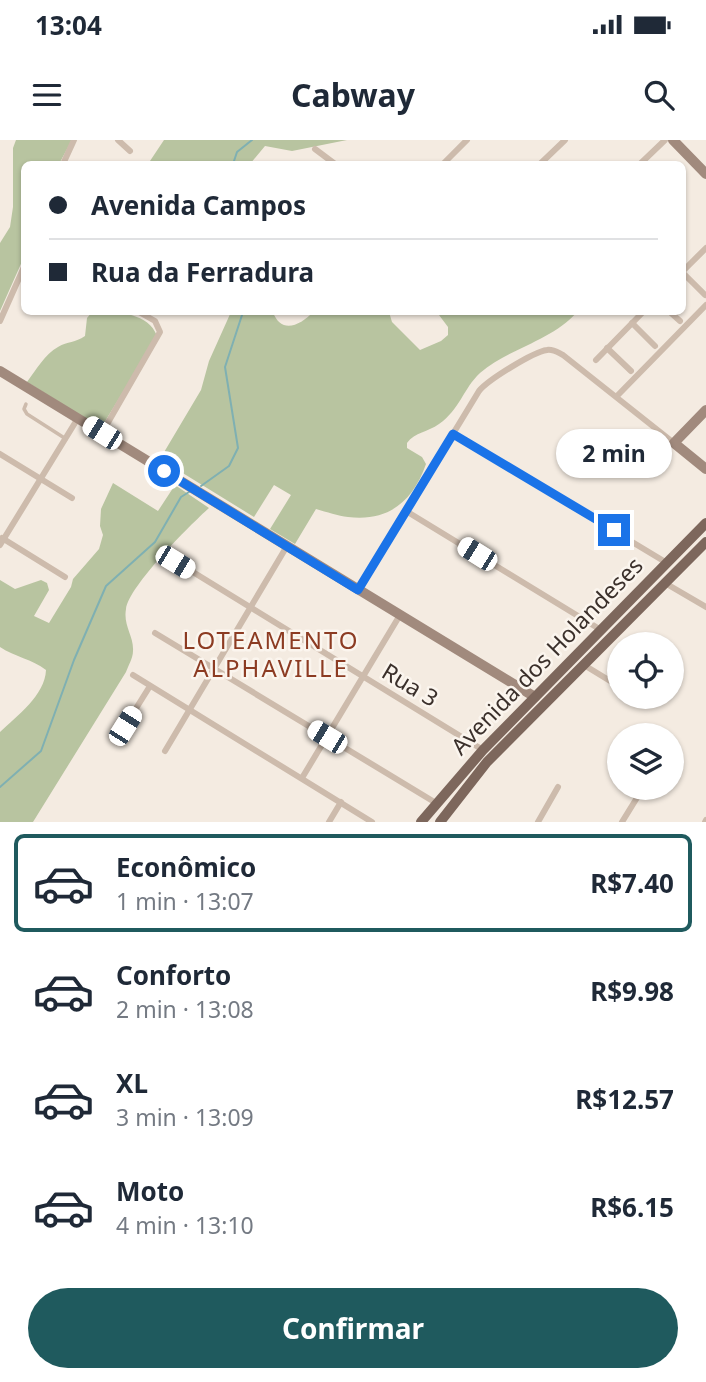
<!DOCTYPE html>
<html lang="pt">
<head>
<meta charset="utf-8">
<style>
  body { margin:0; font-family:"Noto Sans",sans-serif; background:#f2f2f3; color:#1f2937; height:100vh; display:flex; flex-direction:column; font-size:26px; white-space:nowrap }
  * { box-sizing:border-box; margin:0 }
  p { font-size:23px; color:#747a83 }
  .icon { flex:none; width:38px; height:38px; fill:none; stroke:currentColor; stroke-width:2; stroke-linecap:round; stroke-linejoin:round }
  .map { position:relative; height:682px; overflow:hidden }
  .side { display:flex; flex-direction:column; background:#fff; flex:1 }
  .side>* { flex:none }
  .banner { position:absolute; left:21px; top:21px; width:665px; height:154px; border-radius:10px; box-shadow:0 2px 5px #0004; display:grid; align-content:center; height:154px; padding:0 28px; background:#fff }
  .fabs { position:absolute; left:607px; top:492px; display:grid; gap:14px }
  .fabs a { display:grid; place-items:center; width:77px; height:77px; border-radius:50%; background:#fff; box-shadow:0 2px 5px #0004; font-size:35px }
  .end { position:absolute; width:32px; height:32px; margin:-16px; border:9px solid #1a73e8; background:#fff; box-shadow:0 0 0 4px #fff }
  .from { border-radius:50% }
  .bubble { position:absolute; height:49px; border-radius:24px; background:#fff; box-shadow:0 2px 5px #0004; font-size:23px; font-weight:700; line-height:49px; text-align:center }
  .car { position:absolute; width:21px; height:42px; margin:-21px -10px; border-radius:9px; box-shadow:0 0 5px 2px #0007; background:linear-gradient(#fff 24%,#345 0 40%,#fff 0 76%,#345 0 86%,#fff 0) }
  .banner b { display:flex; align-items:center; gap:24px; height:66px; font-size:26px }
  .banner b+b { border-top:2px solid #e0e1e3 }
  .banner i { width:18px; height:18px; background:#1f2937 }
  ul { padding:12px 0 0; list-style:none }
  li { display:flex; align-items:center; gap:21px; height:98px; margin:0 14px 10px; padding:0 14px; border:4px solid transparent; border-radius:10px }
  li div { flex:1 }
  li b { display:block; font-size:26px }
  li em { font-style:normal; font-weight:700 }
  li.active { border-color:#1f5a5e }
  li>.icon { width:63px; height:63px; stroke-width:1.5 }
  .cta { display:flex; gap:14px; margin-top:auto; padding:14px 28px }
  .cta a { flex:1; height:80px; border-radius:42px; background:#1f5a5e; color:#fff; font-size:28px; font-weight:700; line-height:80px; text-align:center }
  .status { display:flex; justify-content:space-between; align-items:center; height:49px; padding:0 35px; background:#fff; direction:ltr }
  .status svg { height:19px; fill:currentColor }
  header { display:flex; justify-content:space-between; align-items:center; height:91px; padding:0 28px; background:#fff; font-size:32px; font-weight:700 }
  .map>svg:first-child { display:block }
</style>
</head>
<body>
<div class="status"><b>13:04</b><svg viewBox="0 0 49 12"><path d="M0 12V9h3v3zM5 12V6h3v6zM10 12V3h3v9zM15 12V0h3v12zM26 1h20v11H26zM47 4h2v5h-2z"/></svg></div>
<header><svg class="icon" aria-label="menu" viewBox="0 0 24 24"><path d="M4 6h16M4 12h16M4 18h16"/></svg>Cabway<svg class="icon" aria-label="search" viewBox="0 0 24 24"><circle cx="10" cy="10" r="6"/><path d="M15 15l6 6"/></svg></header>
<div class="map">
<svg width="706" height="682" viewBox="0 0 706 682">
  <rect width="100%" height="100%" fill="#f4ebe1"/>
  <g fill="#b8c4a0">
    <polygon points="16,0 72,0 59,24 24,24 24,117 0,171 0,103 10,87 13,67 13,8"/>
    <polygon points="164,0 347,0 292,11 265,6 250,24 148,24"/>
    <path d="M 92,172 C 114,172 148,171 157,196 L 101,288 L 27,242 C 36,230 45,214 58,207 C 68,201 75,203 85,196 L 87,178 Z"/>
    <path d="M 231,172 L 273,172 C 281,195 301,185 313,172 L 389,172 L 392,182 L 420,210 L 441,201 L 448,195 L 448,187 L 439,175 L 443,172 L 577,172 C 552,201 509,208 480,233 C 463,249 460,269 439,284 C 428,292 415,292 407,303 L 407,308 L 422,317 L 426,324 C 413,361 389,382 348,377 C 338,376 327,372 316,369 L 295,404 L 270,389 L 291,355 L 274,345 L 254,377 L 160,319 L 201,250 L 209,221 Z"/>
    <path d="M 113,343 L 158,371 L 175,345 L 209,368 C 190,385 129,446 126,469 C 123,486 134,496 133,511 C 133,518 128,526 126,532 L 33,682 L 0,682 L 0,592 C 17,576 45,555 46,530 C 32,519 15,517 0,507 L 0,440 L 15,449 L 41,440 L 47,443 L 49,450 L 34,476 L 49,483 L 71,447 L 73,439 L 99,409 L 103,395 L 100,386 L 101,369 Z"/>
  </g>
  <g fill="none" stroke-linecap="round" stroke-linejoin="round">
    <g stroke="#7fb0b2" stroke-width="2">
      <polyline points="233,24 237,12 252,0"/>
      <polyline points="201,346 229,326 238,308 225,227 243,172"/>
      <polyline points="0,647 41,611 74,520 106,446 155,402 181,357 189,352"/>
    </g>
    <polyline stroke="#cdbbac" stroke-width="3.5" points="26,264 24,269 27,274 66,299"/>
    <g stroke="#cdbbac" stroke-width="6">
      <polyline points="118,0 130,11"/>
      <polyline points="315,9 335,24"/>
      <polyline points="63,24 74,0"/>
      <polyline points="443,24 467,0"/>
      <polyline points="540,24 565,0"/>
      <polyline points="640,24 665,0"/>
      <polyline points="682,132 706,108"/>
      <polyline points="682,132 705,155"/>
      <polyline points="670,172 680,181"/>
      <polyline points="0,181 24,127"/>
      <polyline points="632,183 655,206"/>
      <polyline points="607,208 631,231"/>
      <polyline points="596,220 643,172"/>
      <polyline points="617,256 706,165"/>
      <polyline points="102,293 160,192 155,181 139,172"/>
      <polyline points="453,294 667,423"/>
      <polyline points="0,314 72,358"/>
      <polyline points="406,371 601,490"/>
      <polyline points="2,398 65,437"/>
      <polyline points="0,405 78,278"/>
      <polyline points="175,421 483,610"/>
      <polyline points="665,443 706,467"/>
      <path d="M 358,450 L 479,251 C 488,240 533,212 547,210 C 553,209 557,212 563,215 L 674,303"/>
      <polyline points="155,493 436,663"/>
      <polyline points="584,525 620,547"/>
      <polyline points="133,535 372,682"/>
      <polyline points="635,556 643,561"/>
      <polyline points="125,586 150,546"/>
      <polyline points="165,611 287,406"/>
      <polyline points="302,638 400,475"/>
      <polyline points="329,682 341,662"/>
      <polyline points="538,682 558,647"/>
      <polyline points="622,682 643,648"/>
      <polyline points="705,682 706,680"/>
    </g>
    <g stroke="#a18a7d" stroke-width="10">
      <polyline points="673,0 706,34"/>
      <polyline points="0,231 535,557"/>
      <polyline points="706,270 674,303 706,329"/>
    </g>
    <g stroke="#7d675c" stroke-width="10">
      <polyline points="421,682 483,610 706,383"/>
      <polyline points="440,682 487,622 706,402"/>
    </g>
  </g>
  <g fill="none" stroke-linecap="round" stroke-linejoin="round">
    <polyline stroke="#1a73e8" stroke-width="9" points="164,331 358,450 453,294 614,390"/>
  </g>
  <g text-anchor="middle" stroke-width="5" stroke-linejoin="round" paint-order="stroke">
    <g font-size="23" fill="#3b302b" stroke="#fbf5ee">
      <text transform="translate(547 516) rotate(-46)" y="8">Avenida dos Holandeses</text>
      <text transform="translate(410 545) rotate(31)" y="8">Rua 3</text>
    </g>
    <g font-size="24" letter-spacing="2" fill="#8c3b22" stroke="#fbf5ee">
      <text x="271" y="509">LOTEAMENTO<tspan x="271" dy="28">ALPHAVILLE</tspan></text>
    </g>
  </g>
</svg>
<div class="fabs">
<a><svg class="icon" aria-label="locate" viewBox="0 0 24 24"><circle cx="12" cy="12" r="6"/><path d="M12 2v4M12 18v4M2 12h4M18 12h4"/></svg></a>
<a><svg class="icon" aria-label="layers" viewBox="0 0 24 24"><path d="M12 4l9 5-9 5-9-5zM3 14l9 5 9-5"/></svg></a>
</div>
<i class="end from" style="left:164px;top:331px"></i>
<i class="end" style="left:614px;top:390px"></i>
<div class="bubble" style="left:556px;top:289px;width:116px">2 min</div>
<i class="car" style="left:102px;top:293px;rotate:302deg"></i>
<i class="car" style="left:477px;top:414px;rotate:302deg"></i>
<i class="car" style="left:175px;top:422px;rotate:121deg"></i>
<i class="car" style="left:125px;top:586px;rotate:32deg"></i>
<i class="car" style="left:327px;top:597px;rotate:301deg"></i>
<div class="banner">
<b><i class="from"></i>Avenida Campos</b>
<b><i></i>Rua da Ferradura</b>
</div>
</div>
<section class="side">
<ul>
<li class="active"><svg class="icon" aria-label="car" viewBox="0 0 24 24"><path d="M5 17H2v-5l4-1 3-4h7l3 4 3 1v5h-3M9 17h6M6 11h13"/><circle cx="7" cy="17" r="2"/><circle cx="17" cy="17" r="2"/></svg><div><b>Econômico</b><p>1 min · 13:07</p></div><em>R$7.40</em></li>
<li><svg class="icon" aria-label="car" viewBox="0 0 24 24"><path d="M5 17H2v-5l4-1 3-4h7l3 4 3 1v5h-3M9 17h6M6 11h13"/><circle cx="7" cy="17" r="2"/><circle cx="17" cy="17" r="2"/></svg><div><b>Conforto</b><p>2 min · 13:08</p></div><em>R$9.98</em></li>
<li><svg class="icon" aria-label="car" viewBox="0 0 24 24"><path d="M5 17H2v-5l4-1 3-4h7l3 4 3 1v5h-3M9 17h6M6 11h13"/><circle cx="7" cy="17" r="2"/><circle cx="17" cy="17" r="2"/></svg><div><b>XL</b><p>3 min · 13:09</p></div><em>R$12.57</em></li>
<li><svg class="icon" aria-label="car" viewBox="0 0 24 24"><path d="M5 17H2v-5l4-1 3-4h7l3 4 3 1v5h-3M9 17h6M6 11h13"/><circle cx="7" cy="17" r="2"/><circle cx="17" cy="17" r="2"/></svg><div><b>Moto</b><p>4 min · 13:10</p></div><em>R$6.15</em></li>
</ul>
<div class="cta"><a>Confirmar</a></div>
</section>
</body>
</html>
